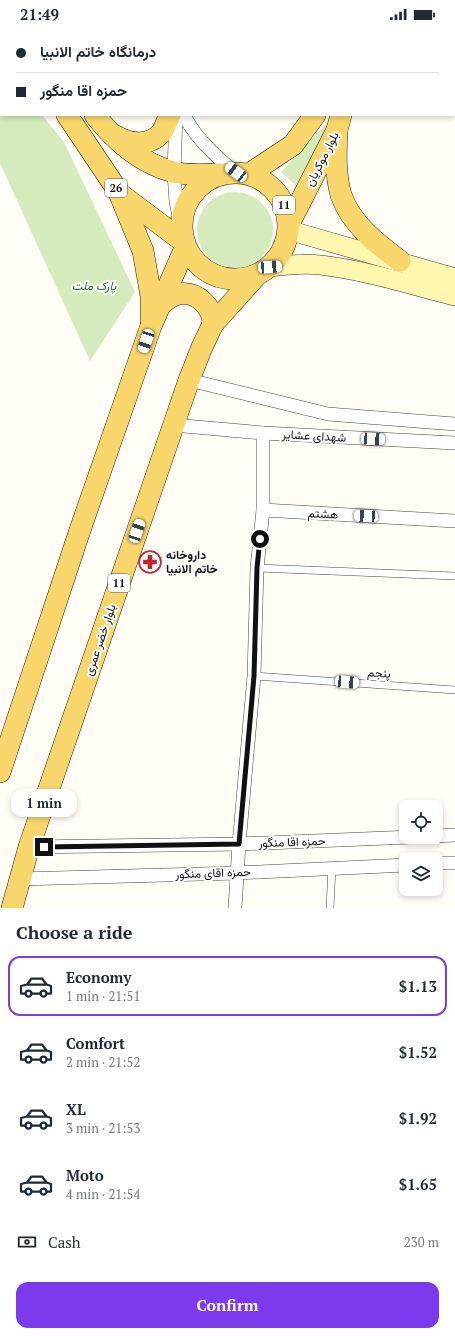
<!DOCTYPE html>
<html lang="en">
<head>
<meta charset="utf-8">
<style>
  body { margin:0; font-family:"PT Serif",Vazirmatn,serif; background:#f6f6f7; color:#1f2937; height:100vh; display:flex; flex-direction:column; font-size:15px; white-space:nowrap }
  * { box-sizing:border-box; margin:0 }
  p { font-size:13px; color:#747a83 }
  .icon { flex:none; width:22px; height:22px; fill:none; stroke:currentColor; stroke-width:2; stroke-linecap:round; stroke-linejoin:round }
  .map { position:relative; height:880px; overflow:hidden }
  .drawer { display:flex; flex-direction:column; background:#fff; flex:1 }
  .drawer>* { flex:none }
  .hud { position:absolute; left:0px; top:0px; width:455px; height:88px; box-shadow:0 2px 6px #0003; display:grid; align-content:center; height:88px; padding:0 16px; background:#fff }
  .controls { position:absolute; left:399px; top:772px; display:grid; gap:8px }
  .controls a { display:grid; place-items:center; width:44px; height:44px; border-radius:8px; background:#fff; box-shadow:0 2px 6px #0003; font-size:20px }
  .end { position:absolute; width:18px; height:18px; margin:-9px; border:5px solid #111; background:#fff; box-shadow:0 0 0 2px #fff }
  .from { border-radius:50% }
  .bubble { position:absolute; height:28px; border-radius:12px; background:#fff; box-shadow:0 2px 6px #0003; font-size:13px; font-weight:800; line-height:28px; text-align:center }
  .car { position:absolute; width:12px; height:24px; margin:-12px -6px; border-radius:5px; box-shadow:0 0 3px 1px #0007; background:linear-gradient(#fff 24%,#345 0 40%,#fff 0 76%,#345 0 86%,#fff 0) }
  .hud b { display:flex; align-items:center; gap:14px; height:38px; font-size:15px }
  .hud b+b { border-top:1px solid #e0e1e3 }
  .hud i { width:10px; height:10px; background:#1f2937 }
  ul { padding:0; list-style:none }
  li { display:flex; align-items:center; gap:12px; height:60px; margin:0 8px 6px; padding:0 8px; border:2px solid transparent; border-radius:12px }
  li div { flex:1 }
  li b { display:block; font-size:15px }
  li em { font-style:normal; font-weight:800 }
  li.on { border-color:#7c3aed }
  li>.icon { width:36px; height:36px; stroke-width:1.5 }
  h2 { padding:0 16px; font-size:18px; line-height:48px }
  .pay { display:flex; align-items:center; gap:10px; height:44px; padding:0 16px; font-size:15px }
  .pay p { margin-inline-start:auto }
  .button { display:flex; gap:8px; margin-top:auto; padding:8px 16px }
  .button a { flex:1; height:46px; border-radius:12px; background:#7c3aed; color:#fff; font-size:16px; font-weight:800; line-height:46px; text-align:center }
  .status { display:flex; justify-content:space-between; align-items:center; height:28px; padding:0 20px; background:#fff; direction:ltr }
  .status svg { height:11px; fill:currentColor }
  .map>svg:first-child { display:block }
</style>
</head>
<body>
<div class="status"><b>21:49</b><svg viewBox="0 0 49 12"><path d="M0 12V9h3v3zM5 12V6h3v6zM10 12V3h3v9zM15 12V0h3v12zM26 1h20v11H26zM47 4h2v5h-2z"/></svg></div>
<div class="map">
<svg width="455" height="880" viewBox="0 0 455 880">
  <rect width="100%" height="100%" fill="#fffdf5"/>
  <g fill="#d5ebbd">
    <polygon points="0,33 1,87 42,87 64,114 135,264 90,333 0,135"/>
    <polygon points="333,88 303,164 281,144"/>
    <circle cx="235" cy="202" r="38"/>
  </g>
  <g fill="none" stroke-linecap="round" stroke-linejoin="round">
    <g stroke="#444" stroke-width="8">
      <g id="lane">
        <polyline points="113,0 115,1"/>
        <polyline points="257,540 455,548"/>
        <polyline points="254,648 455,662"/>
        <polyline points="330,880 332,839"/>
      </g>
    </g>
    <g stroke="#444" stroke-width="14">
      <g id="street">
        <polyline points="190,1 190,0"/>
        <polyline points="176,87 174,144 176,174 181,198"/>
        <path d="M 184,87 C 195,110 216,129 236,145"/>
        <polyline points="189,352 328,386 455,396"/>
        <polyline points="173,397 263,405 455,415"/>
        <polyline points="263,482 455,493"/>
        <polyline points="436,808 455,807"/>
        <polyline points="29,819 239,816 411,809"/>
        <polyline points="436,835 455,835"/>
        <polyline points="20,851 237,845 406,837"/>
        <polyline points="235,880 239,816 254,648 257,540 263,482 263,405"/>
      </g>
    </g>
    <g stroke="#333" stroke-width="20">
      <g id="secondary">
        <polyline points="288,202 455,250"/>
        <path d="M 270,239 C 286,237 303,235 320,237 C 365,242 411,257 455,268"/>
      </g>
    </g>
    <g stroke="#222" stroke-width="22">
      <g id="primary">
        <polyline points="3,0 4,1"/>
        <polyline points="25,0 26,1"/>
        <polyline points="346,1 347,0"/>
        <polyline points="365,1 365,0"/>
        <polyline points="67,87 120,166 184,214"/>
        <path d="M 95,87 C 115,113 141,135 173,144 C 188,148 205,146 220,146"/>
        <path d="M 337,102 C 336,123 335,146 341,167 C 351,196 377,216 400,233"/>
        <path d="M 116,108 C 130,116 150,119 162,104 C 165,99 167,92 170,87"/>
        <circle cx="235" cy="198" r="53"/>
        <polyline points="249,146 293,117 315,87"/>
        <polyline points="120,167 143,223 151,268 151,293"/>
        <polyline points="289,196 337,102 341,87"/>
        <path d="M 160,277 C 165,273 171,267 179,266 C 197,263 213,279 213,296"/>
        <polyline points="0,744 80,502 151,298 185,220"/>
        <polyline points="12,880 29,819 189,352 202,319 213,296 257,247"/>
      </g>
    </g>
    <use href="#lane" stroke="#fff" stroke-width="7"/>
    <use href="#street" stroke="#fff" stroke-width="13"/>
    <use href="#secondary" stroke="#fff6b0" stroke-width="19"/>
    <use href="#primary" stroke="#f9d66b" stroke-width="21"/>
  </g>
  <g fill="none" stroke-linecap="round" stroke-linejoin="round">
    <polyline stroke="#111" stroke-width="5" points="44,819 239,816 254,648 257,540 260,511"/>
  </g>
  <defs>
    <g id="pharmacy-ring" transform="scale(1.15)"><circle r="9.5" fill="#fff" stroke="#c4262e" stroke-width="1.5"/><path d="M-2-6h4v4h4v4h-4v4h-4v-4h-4v-4h4Z" fill="#c4262e"/></g>
  </defs>
  <g fill-rule="evenodd">
    <use href="#pharmacy-ring" x="150" y="534"/>
  </g>
  <g text-anchor="middle" stroke-width="4" stroke-linejoin="round" paint-order="stroke">
    <g fill="#fff" stroke="#585858" stroke-width="1">
      <rect x="105" y="151" width="22" height="18" rx="3"/>
      <rect x="273" y="168" width="22" height="18" rx="3"/>
      <rect x="108" y="546" width="22" height="18" rx="3"/>
    </g>
    <g font-size="11" font-weight="bold" fill="#111">
      <text x="116" y="164">26</text>
      <text x="284" y="181">11</text>
      <text x="119" y="559">11</text>
    </g>
    <g font-size="12" fill="#111" stroke="#fff">
      <text transform="translate(322 131) rotate(-63)" y="4">بلوار موکریان</text>
      <text transform="translate(314 408) rotate(3)" y="4">شهدای عشایر</text>
      <text transform="translate(323 486) rotate(3)" y="4">هشتم</text>
      <text transform="translate(100 612) rotate(-71)" y="4">بلوار خضر عمری</text>
      <text transform="translate(379 645) rotate(4)" y="4">پنجم</text>
      <text transform="translate(292 814) rotate(-2)" y="4">حمزه اقا منگور</text>
      <text transform="translate(213 845) rotate(-2)" y="4">حمزه اقای منگور</text>
    </g>
    <g font-size="12" font-style="italic" fill="#2f6b1f" stroke="#fff">
      <text x="94" y="262">پارک ملت</text>
    </g>
    <g font-size="12" font-weight="bold" fill="#111" stroke="#fff" text-anchor="start">
      <text x="166" y="531">داروخانه<tspan x="166" dy="14">خاتم الانبیا</tspan></text>
    </g>
  </g>
</svg>
<div class="controls">
<a><svg class="icon" aria-label="locate" viewBox="0 0 24 24"><circle cx="12" cy="12" r="6"/><path d="M12 2v4M12 18v4M2 12h4M18 12h4"/></svg></a>
<a><svg class="icon" aria-label="layers" viewBox="0 0 24 24"><path d="M12 4l9 5-9 5-9-5zM3 14l9 5 9-5"/></svg></a>
</div>
<i class="end from" style="left:260px;top:511px"></i>
<i class="end" style="left:44px;top:819px"></i>
<div class="bubble" style="left:11px;top:761px;width:66px">1 min</div>
<i class="car" style="left:236px;top:144px;rotate:307deg"></i>
<i class="car" style="left:270px;top:239px;rotate:86deg"></i>
<i class="car" style="left:146px;top:313px;rotate:199deg"></i>
<i class="car" style="left:373px;top:411px;rotate:93deg"></i>
<i class="car" style="left:366px;top:488px;rotate:273deg"></i>
<i class="car" style="left:137px;top:503px;rotate:19deg"></i>
<i class="car" style="left:347px;top:654px;rotate:94deg"></i>
<div class="hud">
<b><i class="from"></i>درمانگاه خاتم الانبیا</b>
<b><i></i>حمزه اقا منگور</b>
</div>
</div>
<section class="drawer">
<h2>Choose a ride</h2>
<ul>
<li class="on"><svg class="icon" aria-label="car" viewBox="0 0 24 24"><path d="M5 17H2v-5l4-1 3-4h7l3 4 3 1v5h-3M9 17h6M6 11h13"/><circle cx="7" cy="17" r="2"/><circle cx="17" cy="17" r="2"/></svg><div><b>Economy</b><p>1 min · 21:51</p></div><em>$1.13</em></li>
<li><svg class="icon" aria-label="car" viewBox="0 0 24 24"><path d="M5 17H2v-5l4-1 3-4h7l3 4 3 1v5h-3M9 17h6M6 11h13"/><circle cx="7" cy="17" r="2"/><circle cx="17" cy="17" r="2"/></svg><div><b>Comfort</b><p>2 min · 21:52</p></div><em>$1.52</em></li>
<li><svg class="icon" aria-label="car" viewBox="0 0 24 24"><path d="M5 17H2v-5l4-1 3-4h7l3 4 3 1v5h-3M9 17h6M6 11h13"/><circle cx="7" cy="17" r="2"/><circle cx="17" cy="17" r="2"/></svg><div><b>XL</b><p>3 min · 21:53</p></div><em>$1.92</em></li>
<li><svg class="icon" aria-label="car" viewBox="0 0 24 24"><path d="M5 17H2v-5l4-1 3-4h7l3 4 3 1v5h-3M9 17h6M6 11h13"/><circle cx="7" cy="17" r="2"/><circle cx="17" cy="17" r="2"/></svg><div><b>Moto</b><p>4 min · 21:54</p></div><em>$1.65</em></li>
</ul>
<div class="pay"><svg class="icon" aria-label="cash" viewBox="0 0 24 24"><path d="M3 7h18v10H3z"/><circle cx="12" cy="12" r="2"/></svg>Cash<p>230 m</p></div>
<div class="button"><a>Confirm</a></div>
</section>
</body>
</html>
